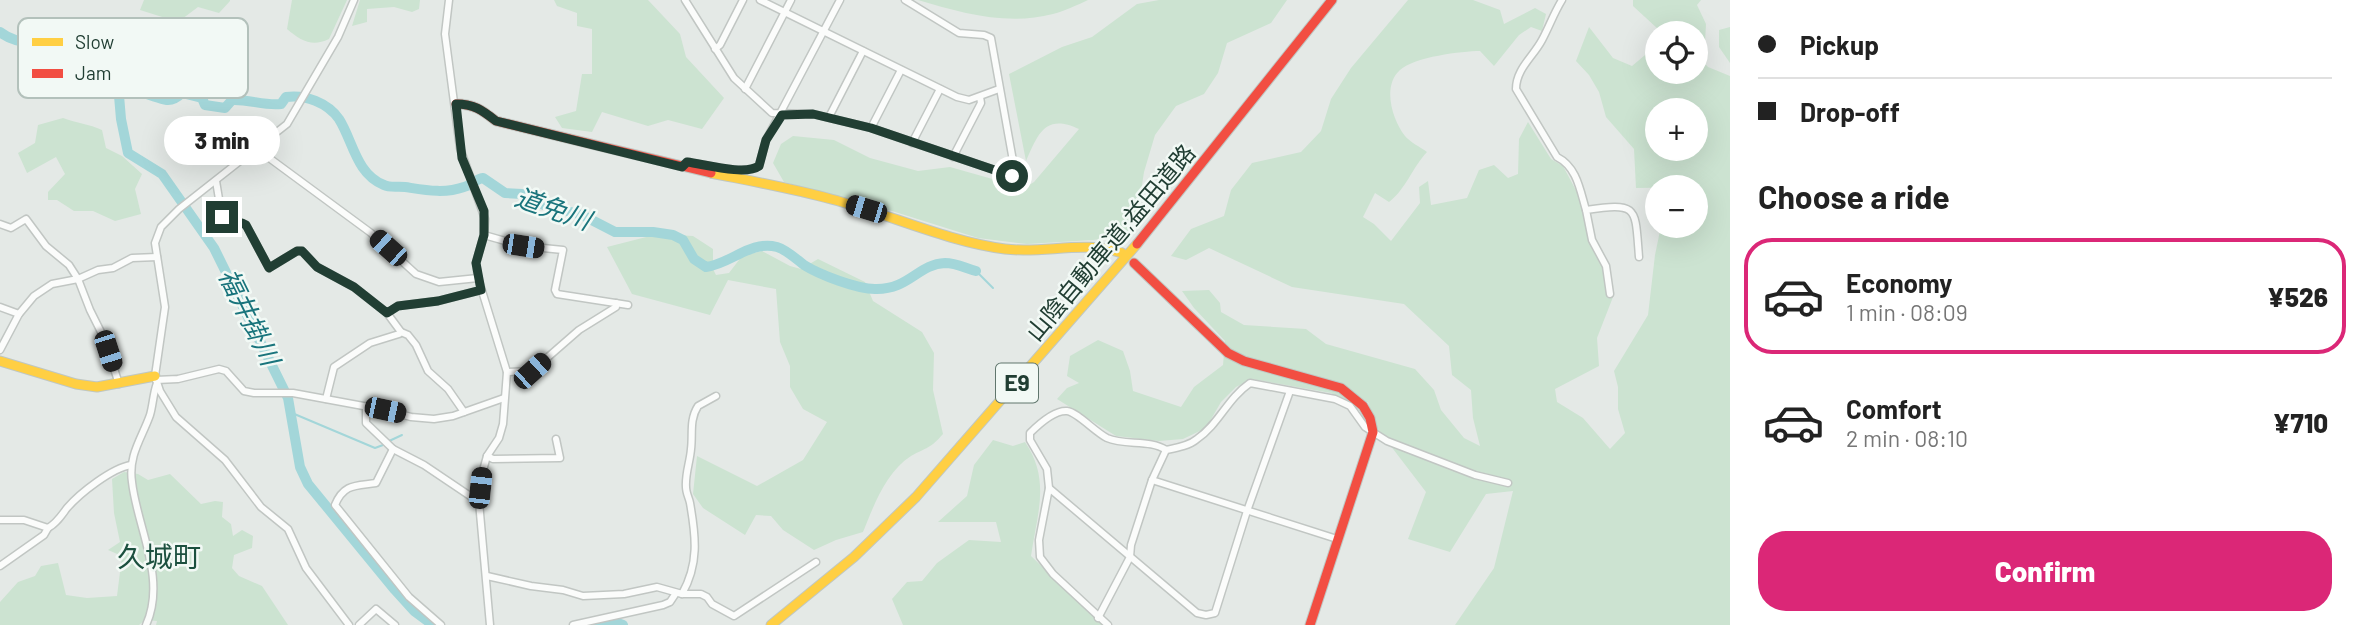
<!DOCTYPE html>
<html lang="en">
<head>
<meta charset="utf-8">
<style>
  body { margin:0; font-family:Barlow,"Noto Sans JP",sans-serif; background:#f2f2f2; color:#222; height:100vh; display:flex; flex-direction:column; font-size:26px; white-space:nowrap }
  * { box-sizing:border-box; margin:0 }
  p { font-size:23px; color:#767676 }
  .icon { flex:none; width:38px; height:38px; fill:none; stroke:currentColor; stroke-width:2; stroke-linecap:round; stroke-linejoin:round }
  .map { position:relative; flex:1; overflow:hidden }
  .details { display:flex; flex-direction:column; background:#fff; width:630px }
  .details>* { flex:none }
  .guide { display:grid; align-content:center; height:154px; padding:0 28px; background:#fff }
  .tools { position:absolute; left:1645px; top:21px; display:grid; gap:14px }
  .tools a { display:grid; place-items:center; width:63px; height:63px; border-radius:50%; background:#fff; box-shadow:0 7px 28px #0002; font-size:35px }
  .end { position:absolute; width:32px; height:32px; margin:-16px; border:9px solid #213e33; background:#fff; box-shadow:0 0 0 4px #fff }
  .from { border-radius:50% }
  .bubble { position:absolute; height:49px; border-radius:24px; background:#fff; box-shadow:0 7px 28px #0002; font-size:23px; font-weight:800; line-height:49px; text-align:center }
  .car { position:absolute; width:21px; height:42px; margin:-21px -10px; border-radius:9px; box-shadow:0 0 5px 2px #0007; background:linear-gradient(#222 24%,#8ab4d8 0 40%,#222 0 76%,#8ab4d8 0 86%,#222 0) }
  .guide b { display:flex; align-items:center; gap:24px; height:66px; font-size:26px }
  .guide b+b { border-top:2px solid #e0e0e0 }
  .guide i { width:18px; height:18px; background:#222 }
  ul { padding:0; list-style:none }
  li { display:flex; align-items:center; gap:21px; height:116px; margin:0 14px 10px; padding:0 14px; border:4px solid transparent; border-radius:28px }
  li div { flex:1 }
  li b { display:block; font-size:26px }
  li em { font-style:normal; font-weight:800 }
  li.on { border-color:#db2777 }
  li>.icon { width:63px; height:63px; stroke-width:1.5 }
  h2 { padding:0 28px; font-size:32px; line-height:84px }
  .primary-button { display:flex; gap:14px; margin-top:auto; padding:14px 28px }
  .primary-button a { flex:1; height:80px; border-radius:28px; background:#db2777; color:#fff; font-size:28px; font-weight:800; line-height:80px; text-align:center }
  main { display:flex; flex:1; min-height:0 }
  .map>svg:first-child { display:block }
</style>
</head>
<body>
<main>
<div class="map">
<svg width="1730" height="625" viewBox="0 0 1730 625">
  <rect width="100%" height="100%" fill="#e4e9e6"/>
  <g fill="#cce3d1" fill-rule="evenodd">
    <polygon points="144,0 230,0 230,1 219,13 198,7 178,22 140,10"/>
    <path d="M 292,0 L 347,0 L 329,39 C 312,47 301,41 287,29 Z"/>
    <polygon points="360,0 420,0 419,9 412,12 394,7 367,9 367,22 352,26"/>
    <polygon points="554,0 648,0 680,34 686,57 724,98 702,129 668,120 648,126 602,112 592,132 562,128 555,117 576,111 582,74 592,74 592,29 577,26 577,13 557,6"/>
    <path d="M 918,0 L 1088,0 C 1077,5 1065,11 1053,14 C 1007,26 962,13 918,0 Z"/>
    <path d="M 1159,0 L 1287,0 L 1271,23 L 1227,43 L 1218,73 L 1204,94 L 1176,106 L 1155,135 L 1144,172 L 1139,204 L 1127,236 L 1093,240 L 1027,244 L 978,238 L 892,211 L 784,182 L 773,163 L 781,144 L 793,136 L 834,140 L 870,158 L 918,171 L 950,167 L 1024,188 L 1034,182 L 1079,129 C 1045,113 1038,134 1026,161 L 1009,74 L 1062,47 L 1092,37 L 1137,4 Z"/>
    <path d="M 1408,0 L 1473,0 L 1500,10 L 1504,24 L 1535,8 L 1546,14 L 1542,31 L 1531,27 L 1519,35 L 1494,66 L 1480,51 C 1462,51 1414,57 1400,70 C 1382,86 1392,119 1405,136 C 1410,142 1420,147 1427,152 C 1412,168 1406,189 1389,202 L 1375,193 L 1363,217 L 1374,224 L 1391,241 L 1420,203 L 1419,187 L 1428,181 L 1431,205 L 1467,198 L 1479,170 L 1494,165 L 1508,178 L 1518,174 L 1519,139 L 1528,122 L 1551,159 L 1563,166 L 1579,196 L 1596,255 L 1609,271 L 1613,297 L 1597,338 L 1599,366 L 1555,389 L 1557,402 L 1583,418 L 1610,449 L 1625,433 L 1618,409 L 1618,387 L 1614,371 L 1648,315 L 1655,255 L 1661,226 L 1696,226 L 1696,187 L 1636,188 L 1634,149 L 1606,117 L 1599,92 L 1589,75 L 1576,61 L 1589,27 L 1613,58 L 1632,66 L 1657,45 L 1657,72 L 1696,72 L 1696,54 L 1708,67 L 1730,76 L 1730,625 L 1455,625 L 1494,568 L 1513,491 L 1486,494 L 1450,552 L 1408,539 L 1426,492 L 1377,428 L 1368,402 L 1354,406 L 1331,393 L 1252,379 L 1236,387 L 1221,402 L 1206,428 L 1183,439 L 1159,441 L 1116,436 L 1057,399 L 1067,388 L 1079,383 L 1067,376 L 1070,356 L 1098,340 L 1123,351 L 1130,371 L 1133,391 L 1181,407 L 1194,387 L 1223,365 L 1225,341 L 1194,308 L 1182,291 L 1209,290 L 1220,303 L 1221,312 L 1244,325 L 1306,329 L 1326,344 L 1415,369 L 1434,390 L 1441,410 L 1464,438 L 1480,446 L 1473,418 L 1471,390 L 1452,375 L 1449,346 L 1404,304 L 1292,287 L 1209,248 L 1186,260 L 1171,256 L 1191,229 L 1224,216 L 1231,190 L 1252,163 L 1301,152 L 1321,131 L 1331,99 L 1351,68 ZM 1657,110 L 1696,110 L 1696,149 L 1657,149 Z"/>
    <polygon points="1633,0 1701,0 1697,5 1706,24 1705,43 1696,50 1696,33 1658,33 1658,29 1633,6"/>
    <polygon points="1730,27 1730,63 1719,47 1719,30"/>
    <path d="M 63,118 C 77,123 89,124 102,130 L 106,148 L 122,156 L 142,174 L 135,189 L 141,214 L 115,221 L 93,211 L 74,211 L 57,200 L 48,200 L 48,192 L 65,174 L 56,157 L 27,173 L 18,153 L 35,143 L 38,125 Z"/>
    <path d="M 658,234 L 693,236 L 713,249 L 713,269 L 716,275 L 729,273 L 742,256 L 762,251 L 790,266 L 801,269 L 818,259 L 865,282 L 873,301 L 922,332 L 934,353 L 933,390 L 943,434 C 930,449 927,447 911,456 C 886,472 874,505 863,532 L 836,540 L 814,550 L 783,530 L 771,516 L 756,515 L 745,535 L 703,508 L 693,494 L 697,456 L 757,486 L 803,460 L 827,422 L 803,409 L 790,387 L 790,366 L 780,342 L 776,289 L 728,280 L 710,315 L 632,294 L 607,247 Z"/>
    <path d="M 993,440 L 1013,446 L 1025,442 C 1051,480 1037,514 1031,556 L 1103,625 L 903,625 L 892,599 L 907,582 L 922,581 L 937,563 L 969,540 L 1001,542 L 996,522 L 938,522 L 967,496 L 974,465 Z"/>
    <polygon points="124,472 138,474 148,480 170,474 201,504 215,501 223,502 222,517 231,524 233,536 242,530 253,536 252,548 234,555 232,568 239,576 262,586 288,625 156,625 157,621 145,620 139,625 0,625 0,602 18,582 35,576 41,566 58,563 66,595 87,598 117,596 122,556 108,550 120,542 114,513 112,479"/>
  </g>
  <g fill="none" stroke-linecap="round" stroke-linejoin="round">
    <g stroke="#a3d6d9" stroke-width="2">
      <polyline points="976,271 993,288"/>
      <polyline points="292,413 375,448 383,445"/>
      <polyline points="387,442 402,435"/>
    </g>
    <g stroke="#a3d6d9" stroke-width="10">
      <path d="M 0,32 C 18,46 36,41 56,49 C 67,53 81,57 91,63 C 97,67 102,74 107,78 C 111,81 163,101 168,100 C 174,100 178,97 182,93 L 202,98 L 205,105 L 225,108 L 232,100 C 248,99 265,106 281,104 L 286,97 C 305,94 328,103 339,119 C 353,141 356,174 384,185 C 390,188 398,186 405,187 C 425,190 444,194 464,187 C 472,185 476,179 483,178 L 505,193 L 522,194 L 544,205 L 582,215 L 615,232 L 653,232 L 673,235 L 683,240 L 694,259 L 706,267 C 731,264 750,240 777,247 C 787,250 796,259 804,265 C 820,275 857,289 875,289 C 909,290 918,264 945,263 C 956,263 965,268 976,271"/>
      <polyline points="118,84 121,119 128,153 162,174 214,248 288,398 300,467 308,484 395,590 414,611 433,625"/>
      <polyline points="591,625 612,621 623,625"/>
    </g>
    <g stroke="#c1c6c3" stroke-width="9">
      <g id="street">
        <polyline points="449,0 445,34 460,148 485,219 484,235 476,263 478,278 507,372 503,424 499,438 487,456 482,474 479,502 490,625"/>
        <polyline points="685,0 734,78 772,113 813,114 871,128 1012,176 1015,172 991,38 984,35 959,33 905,0"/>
        <polyline points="760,0 957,97 969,100 999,89"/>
        <path d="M 1562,0 C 1554,13 1549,27 1542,40 C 1533,57 1516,69 1516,89 L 1557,157 C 1577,167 1580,190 1586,210"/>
        <polyline points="715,49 720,45 743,0"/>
        <polyline points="745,89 791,0"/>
        <polyline points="829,117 863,51"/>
        <polyline points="871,128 901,70"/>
        <polyline points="912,143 940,89"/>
        <polyline points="257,149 371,233 416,274 439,282 478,278"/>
        <polyline points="953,157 981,103 980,97"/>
        <path d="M 682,167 L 687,162 C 704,164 745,176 759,166 L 766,140 L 840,0"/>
        <polyline points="216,181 222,217 228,229 242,223 246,225 269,268 297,251 302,251 317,267 354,287 387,313 401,332 408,335 416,345 428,371 448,389 464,412"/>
        <polyline points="0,224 11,228 26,219 46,246 69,265 78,279 90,310 104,338 119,384"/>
        <polyline points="484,235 523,246 563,250 555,290 557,294 628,305"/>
        <path d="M 1610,294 L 1606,266 L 1592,240 L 1586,210 C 1639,202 1635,207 1639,257"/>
        <polyline points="0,307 19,314"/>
        <polyline points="387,313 398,306 438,301 481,290"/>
        <polyline points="0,350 19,314 34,296 52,284 78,279 98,270 113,268 132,258 157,257"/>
        <polyline points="507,372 532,371 579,330 616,307 616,303"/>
        <polyline points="156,380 178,379 219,369 226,371 244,391 254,393 293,393 385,410 411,417 434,419 453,416 504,398"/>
        <polyline points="326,399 334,367 370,343 399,334 401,332"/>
        <polyline points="366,408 366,423 393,449 424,465 479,502"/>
        <path d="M 393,449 L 376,483 C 357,486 344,483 335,505 L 409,597 L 441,625"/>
        <polyline points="487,456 493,459 560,458 556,439"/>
        <polyline points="1152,480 1337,539"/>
        <polyline points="1049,488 1197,613 1206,615 1215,613 1247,511 1290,391"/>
        <path d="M 0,520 L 24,520 L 48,528 C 57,523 61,516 67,508 C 80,493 112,468 131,465"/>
        <polyline points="0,566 44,535 48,528"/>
        <polyline points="487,576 531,586 563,590 583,596 624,594 657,587 682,594 701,594 707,597 712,604 734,616 816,562"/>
        <path d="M 682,594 C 699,564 696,537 690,503 C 689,498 686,493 686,487 C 685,474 690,462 691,449 C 693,434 689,420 698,406 L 716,396"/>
        <polyline points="1098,618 1130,557 1131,545 1152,480 1166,450"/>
        <path d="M 146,625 C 167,579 137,527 132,482 C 128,455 142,438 150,415 C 153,405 153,394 157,383"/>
        <polyline points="349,625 306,568 288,529 261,507 225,460 176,417 160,391 155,376 165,307 155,243 161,227 179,209 287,124 338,37 354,0"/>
        <polyline points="359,625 376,609 395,625"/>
        <polyline points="573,625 663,605 670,602 676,593"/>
        <path d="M 1108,625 L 1053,574 L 1040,557 L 1039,540 L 1049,488 L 1047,469 L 1030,440 L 1030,433 C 1038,425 1054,410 1067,411 C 1077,412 1095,432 1107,438 C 1125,446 1150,439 1166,450 C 1176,448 1189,446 1197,439 C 1219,424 1227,399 1250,383 L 1335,399 L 1350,406 L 1365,427 L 1387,441 L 1475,475 L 1508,483"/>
      </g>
    </g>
    <g stroke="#bfc7c3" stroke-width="11">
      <g id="slow">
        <path d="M 711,173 C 751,181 791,188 831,199 C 889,214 945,241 1005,249 C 1044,254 1085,240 1122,253"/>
        <polyline points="0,361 76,384 97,387 155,376"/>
        <polyline points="771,625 854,557 916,497 1137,244"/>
      </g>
    </g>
    <g stroke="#bfc7c3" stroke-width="11">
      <g id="jam">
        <path d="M 456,104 C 474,104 482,110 496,121 L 711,173"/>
        <polyline points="1137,244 1332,0"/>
        <polyline points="1134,263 1228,353 1244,361 1341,388 1363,406 1370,418 1373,432 1310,625"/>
      </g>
    </g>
    <use href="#street" stroke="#fbfcfb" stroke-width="6"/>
    <use href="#slow" stroke="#ffcf43" stroke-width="9"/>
    <use href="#jam" stroke="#f24e42" stroke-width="9"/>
  </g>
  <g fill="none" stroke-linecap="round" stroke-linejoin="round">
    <path stroke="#213e33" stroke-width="9" d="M 222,217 L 228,229 L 242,223 L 246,225 L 269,268 L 297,251 L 302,251 L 317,267 L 354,287 L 387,313 L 398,306 L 438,301 L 481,290 L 476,263 L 484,235 L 484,211 L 462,158 L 456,104 C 474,104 482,110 496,121 L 682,167 L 687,162 C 704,164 745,176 759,166 L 766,140 L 782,115 L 813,114 L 871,128 L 1012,176"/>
  </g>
  <g text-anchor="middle" stroke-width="5" stroke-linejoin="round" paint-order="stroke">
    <rect fill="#f2f9f5" stroke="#60766d" stroke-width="2" x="996" y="363.5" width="42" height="39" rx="5"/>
    <g font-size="23" font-weight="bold" fill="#213e33">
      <text x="1017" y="391">E9</text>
    </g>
    <g font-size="24" fill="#213e33" stroke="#f2f9f5">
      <text transform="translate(1111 243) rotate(-50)" y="8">山陰自動車道;益田道路</text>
    </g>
    <g font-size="26" font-style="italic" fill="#19747c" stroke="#f2f9f5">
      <text transform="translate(553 209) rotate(19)" y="9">道免川</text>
      <text transform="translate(249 317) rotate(64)" y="9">福井掛川</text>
    </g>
    <g font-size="28" fill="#1c503f" stroke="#f2f9f5">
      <text x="159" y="567">久城町</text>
    </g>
  </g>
  <rect x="18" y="18" width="230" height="80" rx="10" fill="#f2f9f5" stroke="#b3c1bb" stroke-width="2"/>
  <rect x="32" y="38" width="31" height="8" fill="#ffcf43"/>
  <rect x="32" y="69" width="31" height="9" fill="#f24e42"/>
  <g font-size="19" fill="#213e33">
    <text x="75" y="49">Slow</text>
    <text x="75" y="80">Jam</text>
  </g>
</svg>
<div class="tools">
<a><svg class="icon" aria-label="locate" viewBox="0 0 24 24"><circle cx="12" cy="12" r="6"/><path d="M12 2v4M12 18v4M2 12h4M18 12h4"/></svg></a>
<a>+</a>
<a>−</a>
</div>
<i class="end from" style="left:1012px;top:176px"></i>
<i class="end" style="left:222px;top:217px"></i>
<div class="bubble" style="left:164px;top:116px;width:116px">3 min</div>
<i class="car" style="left:866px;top:209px;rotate:287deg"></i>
<i class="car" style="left:523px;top:246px;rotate:99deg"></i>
<i class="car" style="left:388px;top:248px;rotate:312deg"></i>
<i class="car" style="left:108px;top:351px;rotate:162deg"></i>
<i class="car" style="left:532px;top:371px;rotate:48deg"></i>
<i class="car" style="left:385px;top:410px;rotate:102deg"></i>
<i class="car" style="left:480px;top:488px;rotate:6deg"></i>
</div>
<section class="details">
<div class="guide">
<b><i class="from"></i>Pickup</b>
<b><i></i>Drop-off</b>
</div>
<h2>Choose a ride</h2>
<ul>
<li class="on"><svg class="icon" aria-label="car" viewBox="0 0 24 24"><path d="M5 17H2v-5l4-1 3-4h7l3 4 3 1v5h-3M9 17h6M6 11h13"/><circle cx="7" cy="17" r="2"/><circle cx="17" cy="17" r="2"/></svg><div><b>Economy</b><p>1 min · 08:09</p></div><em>¥526</em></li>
<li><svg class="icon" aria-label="car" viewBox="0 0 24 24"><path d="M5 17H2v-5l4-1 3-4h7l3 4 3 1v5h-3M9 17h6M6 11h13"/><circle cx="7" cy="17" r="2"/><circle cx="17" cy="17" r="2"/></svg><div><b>Comfort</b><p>2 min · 08:10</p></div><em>¥710</em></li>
</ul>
<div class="primary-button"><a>Confirm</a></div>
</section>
</main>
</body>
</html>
